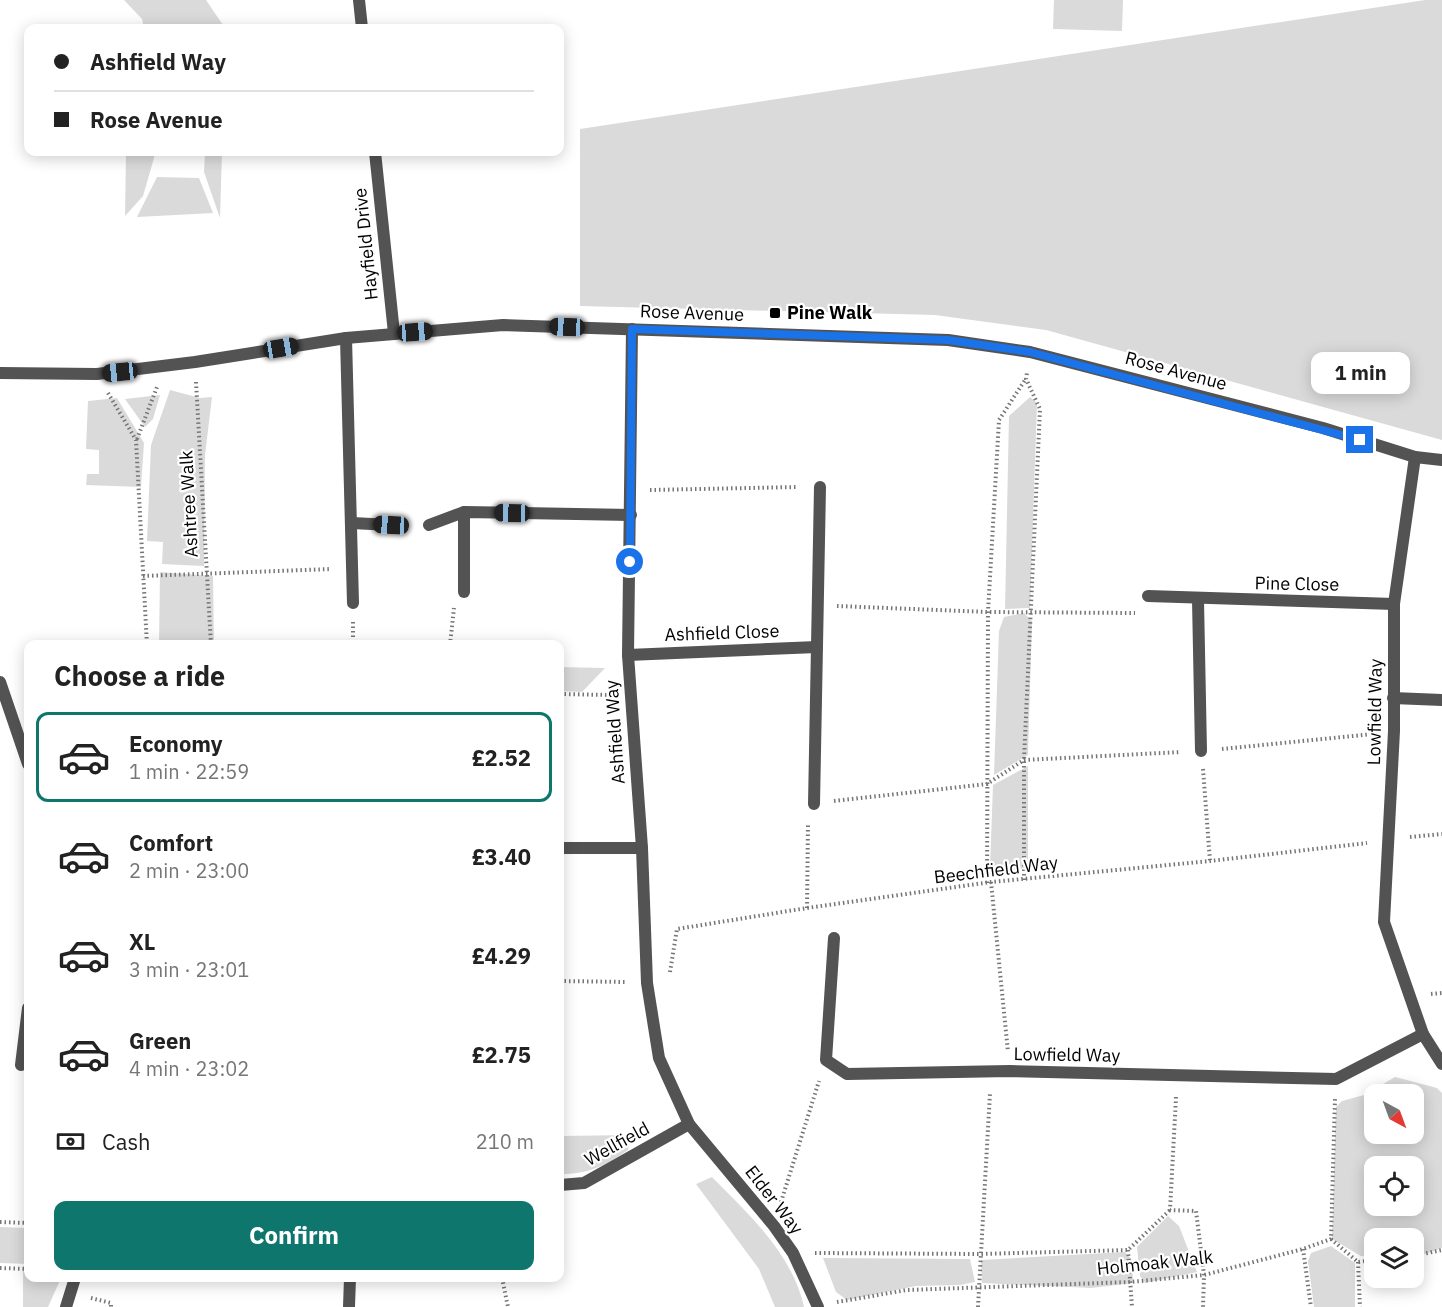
<!DOCTYPE html>
<html lang="en">
<head>
<meta charset="utf-8">
<style>
  body { margin:0; font-family:"IBM Plex Sans",sans-serif; background:#f6f6f6; color:#222; height:100vh; display:flex; flex-direction:column; font-size:22px; white-space:nowrap }
  * { box-sizing:border-box; margin:0 }
  p { font-size:20px; color:#767676 }
  .icon { flex:none; width:33px; height:33px; fill:none; stroke:currentColor; stroke-width:2; stroke-linecap:round; stroke-linejoin:round }
  .map { position:relative; flex:1; overflow:hidden }
  .details { position:absolute; left:24px; top:640px; width:540px; height:642px; display:flex; flex-direction:column; background:#fff; border-radius:12px; box-shadow:0 3px 15px #0003 }
  .details>* { flex:none }
  .hud { position:absolute; left:24px; top:24px; width:540px; height:132px; border-radius:12px; box-shadow:0 3px 15px #0003; display:grid; align-content:center; height:132px; padding:0 30px; background:#fff }
  .needle { width:39px; rotate:139deg }
  .tools { position:absolute; left:1364px; top:1084px; display:grid; gap:12px }
  .tools a { display:grid; place-items:center; width:60px; height:60px; border-radius:12px; background:#fff; box-shadow:0 3px 15px #0003; font-size:30px }
  .end { position:absolute; width:27px; height:27px; margin:-14px; border:8px solid #1a73e8; background:#fff; box-shadow:0 0 0 3px #fff }
  .from { border-radius:50% }
  .bubble { position:absolute; height:42px; border-radius:12px; background:#fff; box-shadow:0 3px 15px #0003; font-size:20px; font-weight:700; line-height:42px; text-align:center }
  .car { position:absolute; width:18px; height:36px; margin:-18px -9px; border-radius:8px; box-shadow:0 0 4px 2px #0007; background:linear-gradient(#222 24%,#8ab4d8 0 40%,#222 0 76%,#8ab4d8 0 86%,#222 0) }
  .hud b { display:flex; align-items:center; gap:21px; height:57px; font-size:22px }
  .hud b+b { border-top:2px solid #e0e0e0 }
  .hud i { width:15px; height:15px; background:#222 }
  ul { padding:0; list-style:none }
  li { display:flex; align-items:center; gap:18px; height:90px; margin:0 12px 9px; padding:0 18px; border:3px solid transparent; border-radius:12px }
  li div { flex:1 }
  li b { display:block; font-size:22px }
  li em { font-style:normal; font-weight:700 }
  li.current { border-color:#0f766e }
  li>.icon { width:54px; height:54px; stroke-width:1.5 }
  h2 { padding:0 30px; font-size:27px; line-height:72px }
  .pay { display:flex; align-items:center; gap:15px; height:66px; padding:0 30px; font-size:22px }
  .pay p { margin-inline-start:auto }
  .button { display:flex; gap:12px; margin-top:auto; padding:12px 30px }
  .button a { flex:1; height:69px; border-radius:12px; background:#0f766e; color:#fff; font-size:24px; font-weight:700; line-height:69px; text-align:center }
  .map>svg:first-child { display:block }
</style>
</head>
<body>
<div class="map">
<svg width="1442" height="1307" viewBox="0 0 1442 1307">
  <rect width="100%" height="100%" fill="#fff"/>
  <g fill="#dadada" fill-rule="evenodd">
    <polygon points="124,0 206,0 225,28 144,28 142,19"/>
    <polygon points="1054,0 1123,0 1122,31 1053,29"/>
    <polygon points="1425,0 1442,0 1442,440 1046,330 935,315 580,306 580,129"/>
    <polygon points="126,152 154,152 154,158 143,196 125,216"/>
    <polygon points="205,152 222,152 220,218 204,172"/>
    <polygon points="157,177 199,178 213,213 137,217"/>
    <polygon points="170,390 200,398 212,397 205,455 204,566 162,564 163,542 147,541 151,445"/>
    <polygon points="160,395 153,419 145,427 125,399"/>
    <polygon points="1030,397 1037,403 1030,608 1005,609 1009,416"/>
    <polygon points="117,398 144,443 141,487 86,485 87,474 99,474 99,450 86,449 88,401"/>
    <polygon points="160,572 213,576 214,645 159,645"/>
    <polygon points="1024,613 1032,621 1028,755 994,775 999,631 1004,617"/>
    <polygon points="560,667 605,668 582,692 560,691"/>
    <polygon points="1028,766 1028,867 998,874 990,867 993,785"/>
    <path d="M 1395,1077 L 1437,1088 L 1442,1093 L 1442,1248 L 1413,1258 L 1413,1239 L 1374,1239 L 1374,1257 L 1361,1256 L 1332,1239 L 1336,1107 L 1342,1101 L 1364,1095 ZM 1374,1095 L 1413,1095 L 1413,1134 L 1374,1134 ZM 1374,1167 L 1413,1167 L 1413,1206 L 1374,1206 Z"/>
    <path d="M 632,1135 L 628,1150 C 604,1166 589,1174 560,1174 L 560,1136 Z"/>
    <path d="M 712,1177 C 749,1215 792,1253 804,1307 L 775,1307 L 759,1269 L 696,1184 Z"/>
    <polygon points="1168,1216 1179,1226 1197,1272 1145,1283 1140,1276 1137,1247"/>
    <polygon points="0,1227 28,1228 28,1264 0,1263"/>
    <polygon points="1331,1246 1355,1263 1355,1307 1314,1307 1308,1261 1311,1253"/>
    <polygon points="1125,1252 1132,1260 1133,1283 1091,1288 982,1283 981,1260"/>
    <polygon points="823,1258 970,1259 975,1282 960,1285 916,1286 847,1300 836,1292"/>
    <polygon points="23,1270 28,1271 28,1278 61,1278 48,1307 23,1307"/>
  </g>
  <g fill="none" stroke-linecap="round" stroke-linejoin="round">
    <g stroke="#757575" stroke-width="4" stroke-dasharray="1.5 3" stroke-linecap="butt">
      <polyline points="196,382 211,645"/>
      <polyline points="108,393 136,440 147,645"/>
      <polyline points="137,439 157,387"/>
      <polyline points="650,490 798,487"/>
      <polyline points="143,576 331,569"/>
      <polyline points="837,606 988,612 1135,613"/>
      <polyline points="353,622 353,645"/>
      <polyline points="450,645 454,608"/>
      <polyline points="560,694 610,695"/>
      <polyline points="1222,749 1373,734"/>
      <polyline points="1203,769 1210,861"/>
      <polyline points="834,801 987,784 1024,760 1181,752"/>
      <polyline points="1410,837 1442,834"/>
      <polyline points="1024,880 1024,760 1040,409 1026,379 1027,373"/>
      <polyline points="991,882 1008,1052"/>
      <polyline points="987,883 988,612 999,420 1025,380"/>
      <polyline points="807,908 808,823"/>
      <polyline points="670,972 677,929 807,908 991,882 1210,861 1367,843"/>
      <polyline points="560,981 626,982"/>
      <polyline points="1431,994 1442,993"/>
      <polyline points="1176,1097 1170,1210 1196,1211 1204,1275 1203,1307"/>
      <polyline points="781,1202 819,1081"/>
      <polyline points="0,1222 28,1223"/>
      <polyline points="1331,1239 1358,1262 1374,1260"/>
      <polyline points="1303,1249 1311,1307"/>
      <polyline points="1128,1250 1132,1307"/>
      <polyline points="815,1253 980,1254 1128,1250 1170,1210"/>
      <polyline points="1413,1256 1442,1250"/>
      <polyline points="1358,1262 1360,1307"/>
      <polyline points="0,1268 28,1269"/>
      <polyline points="502,1278 508,1307"/>
      <polyline points="91,1298 111,1303 111,1307"/>
      <polyline points="837,1302 907,1290 1130,1282 1204,1275 1303,1249 1331,1239 1335,1099"/>
      <polyline points="978,1307 990,1093"/>
    </g>
    <g stroke="#535353" stroke-width="12">
      <polyline points="346,338 353,603"/>
      <polyline points="464,512 464,592"/>
      <polyline points="352,523 391,525"/>
      <polyline points="429,525 464,512 631,515"/>
      <polyline points="560,848 642,848"/>
    </g>
    <g stroke="#535353" stroke-width="12">
      <polyline points="359,0 362,28"/>
      <polyline points="375,152 394,333"/>
      <polyline points="632,329 628,655 642,848 647,983 659,1058 689,1124 774,1226 793,1253 818,1307"/>
      <polyline points="0,373 97,374 195,362 346,338 503,325 948,340 1030,352 1323,428 1415,457 1442,460"/>
      <polyline points="1415,457 1394,604 1394,731 1384,922 1423,1034 1442,1064"/>
      <polyline points="1148,596 1394,604"/>
      <polyline points="1198,600 1201,751"/>
      <polyline points="628,655 817,647"/>
      <polyline points="0,682 28,764"/>
      <polyline points="1393,698 1442,700"/>
      <polyline points="814,804 820,487"/>
      <polyline points="834,938 826,1060 847,1074 1010,1071 1336,1079 1423,1034"/>
      <polyline points="21,1065 28,1008"/>
      <polyline points="560,1185 584,1183 689,1124"/>
      <polyline points="66,1307 75,1278"/>
      <polyline points="349,1307 350,1278"/>
    </g>
  </g>
  <g fill="none" stroke-linecap="round" stroke-linejoin="round">
    <polyline stroke="#1a73e8" stroke-width="8" points="630,562 632,329 948,340 1030,352 1360,440"/>
  </g>
  <rect fill="#000" stroke="#fff" stroke-width="2" x="769" y="307" width="12" height="12" rx="3"/>
  <g text-anchor="middle" stroke-width="4.5" stroke-linejoin="round" paint-order="stroke">
    <g font-size="18" fill="#000" stroke="#fff">
      <text transform="translate(366 244) rotate(-96)" y="6">Hayfield Drive</text>
      <text transform="translate(692 313) rotate(2)" y="6">Rose Avenue</text>
      <text transform="translate(1176 371) rotate(15)" y="6">Rose Avenue</text>
      <text transform="translate(189 504) rotate(-93)" y="6">Ashtree Walk</text>
      <text transform="translate(1297 584) rotate(1)" y="6">Pine Close</text>
      <text transform="translate(722 633) rotate(-2)" y="6">Ashfield Close</text>
      <text transform="translate(1375 712) rotate(-89)" y="6">Lowfield Way</text>
      <text transform="translate(615 732) rotate(-94)" y="6">Ashfield Way</text>
      <text transform="translate(996 870) rotate(-7)" y="6">Beechfield Way</text>
      <text transform="translate(1067 1055) rotate(1)" y="6">Lowfield Way</text>
      <text transform="translate(617 1144) rotate(-29)" y="6">Wellfield</text>
      <text transform="translate(774 1200) rotate(52)" y="6">Elder Way</text>
      <text transform="translate(1155 1263) rotate(-6)" y="6">Holmoak Walk</text>
    </g>
    <g font-size="18" font-weight="bold" fill="#000" stroke="#fff" text-anchor="start">
      <text x="787" y="319">Pine Walk</text>
    </g>
  </g>
</svg>
<div class="tools">
<a><svg class="needle" viewBox="-14 -14 28 28"><path d="M0-13l5 13h-10z" fill="#e53935"/><path d="M0 13l5-13h-10z" fill="#767676"/></svg></a>
<a><svg class="icon" aria-label="locate" viewBox="0 0 24 24"><circle cx="12" cy="12" r="6"/><path d="M12 2v4M12 18v4M2 12h4M18 12h4"/></svg></a>
<a><svg class="icon" aria-label="layers" viewBox="0 0 24 24"><path d="M12 4l9 5-9 5-9-5zM3 14l9 5 9-5"/></svg></a>
</div>
<i class="end from" style="left:630px;top:562px"></i>
<i class="end" style="left:1360px;top:440px"></i>
<div class="bubble" style="left:1311px;top:352px;width:99px">1 min</div>
<i class="car" style="left:567px;top:327px;rotate:272deg"></i>
<i class="car" style="left:415px;top:332px;rotate:86deg"></i>
<i class="car" style="left:281px;top:348px;rotate:81deg"></i>
<i class="car" style="left:120px;top:372px;rotate:264deg"></i>
<i class="car" style="left:512px;top:513px;rotate:271deg"></i>
<i class="car" style="left:391px;top:525px;rotate:273deg"></i>
<div class="hud">
<b><i class="from"></i>Ashfield Way</b>
<b><i></i>Rose Avenue</b>
</div>
<section class="details">
<h2>Choose a ride</h2>
<ul>
<li class="current"><svg class="icon" aria-label="car" viewBox="0 0 24 24"><path d="M5 17H2v-5l4-1 3-4h7l3 4 3 1v5h-3M9 17h6M6 11h13"/><circle cx="7" cy="17" r="2"/><circle cx="17" cy="17" r="2"/></svg><div><b>Economy</b><p>1 min · 22:59</p></div><em>£2.52</em></li>
<li><svg class="icon" aria-label="car" viewBox="0 0 24 24"><path d="M5 17H2v-5l4-1 3-4h7l3 4 3 1v5h-3M9 17h6M6 11h13"/><circle cx="7" cy="17" r="2"/><circle cx="17" cy="17" r="2"/></svg><div><b>Comfort</b><p>2 min · 23:00</p></div><em>£3.40</em></li>
<li><svg class="icon" aria-label="car" viewBox="0 0 24 24"><path d="M5 17H2v-5l4-1 3-4h7l3 4 3 1v5h-3M9 17h6M6 11h13"/><circle cx="7" cy="17" r="2"/><circle cx="17" cy="17" r="2"/></svg><div><b>XL</b><p>3 min · 23:01</p></div><em>£4.29</em></li>
<li><svg class="icon" aria-label="car" viewBox="0 0 24 24"><path d="M5 17H2v-5l4-1 3-4h7l3 4 3 1v5h-3M9 17h6M6 11h13"/><circle cx="7" cy="17" r="2"/><circle cx="17" cy="17" r="2"/></svg><div><b>Green</b><p>4 min · 23:02</p></div><em>£2.75</em></li>
</ul>
<div class="pay"><svg class="icon" aria-label="cash" viewBox="0 0 24 24"><path d="M3 7h18v10H3z"/><circle cx="12" cy="12" r="2"/></svg>Cash<p>210 m</p></div>
<div class="button"><a>Confirm</a></div>
</section>
</div>
</body>
</html>
